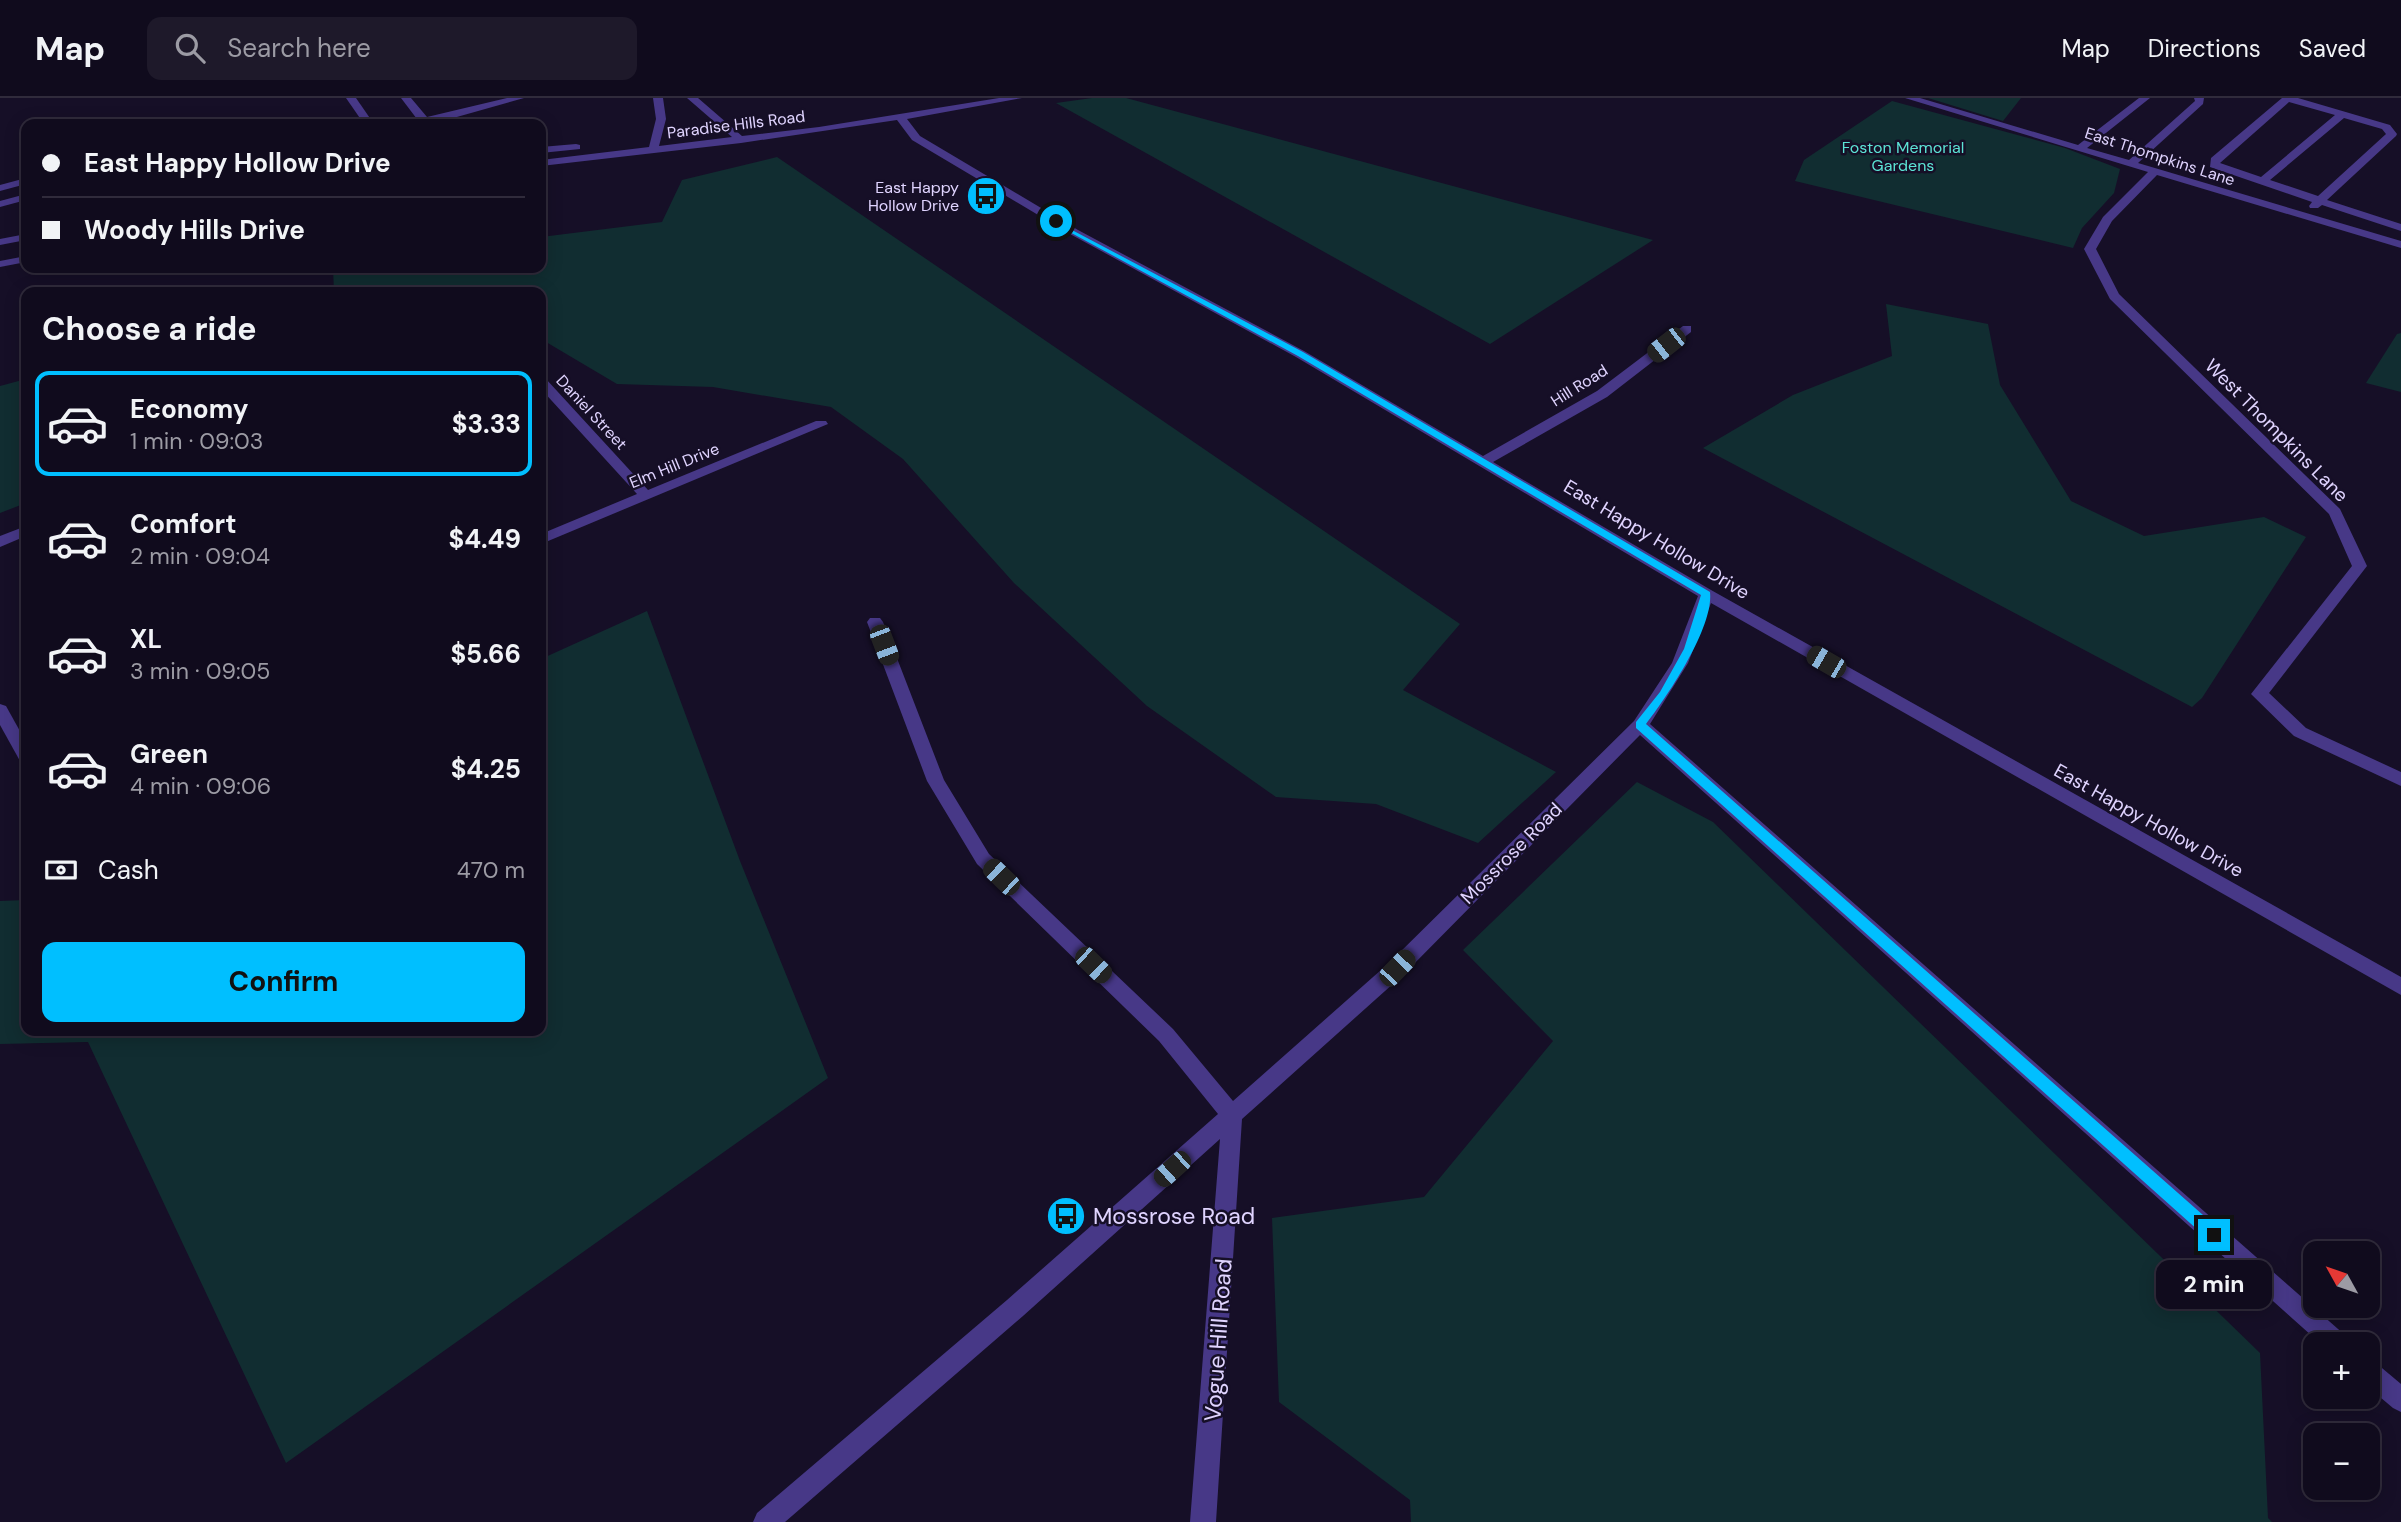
<!DOCTYPE html>
<html lang="en">
<head>
<meta charset="utf-8">
<style>
  body { margin:0; font-family:"DM Sans",sans-serif; background:#1e192a; color:#f1f3f6; height:100vh; display:flex; flex-direction:column; font-size:26px; white-space:nowrap }
  * { box-sizing:border-box; margin:0 }
  p { font-size:23px; color:#9c9ba4 }
  .icon { flex:none; width:38px; height:38px; fill:none; stroke:currentColor; stroke-width:2; stroke-linecap:round; stroke-linejoin:round }
  .map { position:relative; flex:1; overflow:hidden }
  .drawer { position:absolute; left:21px; top:189px; width:525px; height:749px; display:flex; flex-direction:column; background:#100b1d; border-radius:14px; box-shadow:0 4px 18px #0003,0 0 0 2px #302b3b }
  .drawer>* { flex:none }
  .banner { position:absolute; left:21px; top:21px; width:525px; height:154px; border-radius:14px; box-shadow:0 4px 18px #0003,0 0 0 2px #302b3b; display:grid; align-content:center; height:154px; padding:0 21px; background:#100b1d }
  .needle { width:46px; rotate:310deg }
  .buttons { position:absolute; left:2303px; top:1143px; display:grid; gap:14px }
  .buttons a { display:grid; place-items:center; width:77px; height:77px; border-radius:14px; background:#100b1d; box-shadow:0 4px 18px #0003,0 0 0 2px #302b3b; font-size:35px }
  .end { position:absolute; width:32px; height:32px; margin:-16px; border:9px solid #00bfff; background:#111; box-shadow:0 0 0 4px #111 }
  .from { border-radius:50% }
  .bubble { position:absolute; height:49px; border-radius:14px; background:#100b1d; box-shadow:0 4px 18px #0003,0 0 0 2px #302b3b; font-size:23px; font-weight:700; line-height:49px; text-align:center }
  .car { position:absolute; width:21px; height:42px; margin:-21px -10px; border-radius:9px; box-shadow:0 0 5px 2px #0007; background:linear-gradient(#222 24%,#8ab4d8 0 40%,#222 0 76%,#8ab4d8 0 86%,#222 0) }
  .banner b { display:flex; align-items:center; gap:24px; height:66px; font-size:26px }
  .banner b+b { border-top:2px solid #302b3b }
  .banner i { width:18px; height:18px; background:#f1f3f6 }
  ul { padding:0; list-style:none }
  li { display:flex; align-items:center; gap:21px; height:105px; margin:0 14px 10px; padding:0 7px; border:4px solid transparent; border-radius:14px }
  li div { flex:1 }
  li b { display:block; font-size:26px }
  li em { font-style:normal; font-weight:700 }
  li.selected { border-color:#00bfff }
  li>.icon { width:63px; height:63px; stroke-width:1.5 }
  h2 { padding:0 21px; font-size:32px; line-height:84px }
  .pay { display:flex; align-items:center; gap:18px; height:77px; padding:0 21px; font-size:26px }
  .pay p { margin-inline-start:auto }
  .primary-button { display:flex; gap:14px; margin-top:auto; padding:14px 21px }
  .primary-button a { flex:1; height:80px; border-radius:14px; background:#00bfff; color:#111; font-size:28px; font-weight:700; line-height:80px; text-align:center }
  header { display:flex; align-items:center; gap:42px; box-sizing:border-box; height:98px; padding:0 35px; background:#100b1d; border-bottom:2px solid #302b3b }
  header strong { font-size:33px }
  nav { display:flex; gap:38px; margin-inline-start:auto; font-size:24px }
  .search { width:490px; height:63px; background:#1e192a; display:flex; align-items:center; gap:18px; box-sizing:border-box; padding:0 24px; border-radius:14px; color:#9c9ba4; font-size:26px }
  .map>svg:first-child { display:block }
</style>
</head>
<body>
<header>
<strong>Map</strong>
<div class="search"><svg class="icon" aria-label="search" viewBox="0 0 24 24"><circle cx="10" cy="10" r="6"/><path d="M15 15l6 6"/></svg>Search here</div>
<nav><a>Map</a><a>Directions</a><a>Saved</a></nav>
</header>
<div class="map">
<svg width="2401" height="1424" viewBox="0 0 2401 1424">
  <rect width="100%" height="100%" fill="#160f27"/>
  <g fill="#112d31">
    <polygon points="1092,0 1126,0 1653,142 1490,246 1056,5"/>
    <polygon points="1928,0 2021,0 2003,23"/>
    <polygon points="1892,3 2065,50 2120,71 2114,95 2082,130 2073,150 1795,83 1804,62"/>
    <polygon points="777,59 1460,526 1403,592 1556,674 1478,745 1376,706 1276,699 1147,608 1014,485 903,361 831,309 713,289 617,286 541,241 541,194 334,194 333,170 541,170 541,139 662,124 682,82"/>
    <polygon points="1886,206 1988,226 2000,287 2071,403 2144,438 2264,419 2306,439 2202,600 2192,609 1703,350 1793,297 1892,258"/>
    <polygon points="2401,235 2401,294 2366,285 2397,236"/>
    <polygon points="26,281 26,405 0,415 0,288"/>
    <polygon points="647,513 740,763 828,980 286,1365 88,944 0,946 0,803 26,802 26,933 541,933 541,561"/>
    <polygon points="1637,684 1713,724 2260,1255 2268,1420 2272,1424 1411,1424 1410,1402 1279,1304 1272,1120 1424,1099 1553,943 1463,852"/>
  </g>
  <g fill="none" stroke-linecap="round" stroke-linejoin="round">
    <g fill="#473887" fill-rule="evenodd">
      <polygon points="346,0 356,0 374,26 364,26"/>
      <polygon points="401,0 411,0 427,19 507,0 524,0 432,26 420,25"/>
      <polygon points="653,0 663,0 666,21 659,48 732,39 687,0 698,0 742,38 819,29 999,0 1022,0 907,21 920,38 1078,132 1304,253 1483,358 1597,293 1683,228 1691,228 1691,234 1607,299 1493,364 1711,492 2401,879 2401,897 1711,505 1688,565 1650,626 2346,1238 2350,1246 2321,1246 1640,637 1404,876 1242,1021 1216,1424 1190,1424 1220,1041 1023,1218 785,1424 753,1424 757,1415 1007,1202 1218,1016 1159,943 977,766 927,683 867,524 870,520 880,520 883,524 944,682 989,756 1173,931 1233,1003 1390,864 1634,623 1672,565 1698,498 1296,259 1070,136 912,42 897,22 741,45 541,68 541,62 649,49 656,21"/>
      <polygon points="1905,0 1920,0 2078,47 2139,0 2150,0 2087,50 2129,62 2195,3 2194,0 2204,0 2203,6 2138,65 2401,143 2401,150 2157,77 2112,123 2096,151 2119,196 2340,411 2367,468 2269,595 2306,630 2401,674 2401,688 2294,638 2251,596 2352,468 2329,416 2110,201 2084,151 2103,119 2148,74"/>
      <path d="M 2282,0 L 2298,0 L 2390,27 L 2397,36 L 2396,38 L 2327,102 L 2401,126 L 2401,133 L 2322,107 L 2318,110 L 2310,110 L 2309,108 L 2312,104 L 2210,69 L 2211,60 ZM 2289,4 L 2335,17 L 2261,79 L 2220,65 ZM 2344,20 L 2382,31 L 2386,36 L 2318,98 L 2270,82 Z"/>
      <polygon points="576,46 580,47 580,51 541,55 541,49"/>
      <polygon points="26,80 26,86 0,93 0,87"/>
      <polygon points="26,96 26,102 0,109 0,103"/>
      <polygon points="26,136 26,142 0,147 0,141"/>
      <polygon points="26,158 26,164 0,169 0,163"/>
      <polygon points="541,280 546,281 648,392 816,323 826,323 828,326 541,446 541,436 637,396 541,291"/>
      <polygon points="26,428 26,438 0,449 0,438"/>
      <polygon points="0,606 6,608 26,644 26,665 20,663 0,627"/>
      <polygon points="2368,1261 2376,1265 2401,1286 2401,1314 2393,1310 2368,1289"/>
    </g>
  </g>
  <path fill="#00bfff" d="M 1053,122 L 1303,254 L 1710,494 C 1714,529 1667,599 1646,626 L 2220,1132 L 2220,1142 L 2209,1142 L 1636,630 L 1636,624 L 1660,594 L 1684,551 L 1701,497 L 1298,258 L 1053,125 Z"/>
  <defs>
    <g id="bus-disc" transform="scale(2.0125)"><circle r="9.5" fill="#00bfff" stroke="#160f27"/><path d="M-5-6H5V4H4V6H2V4H-2V6H-4V4H-5ZM-3.5-4V0h7V-4ZM-3.5 1.2v1.5H-2V1.2ZM2 1.2v1.5H3.5V1.2Z" fill="#111"/></g>
  </defs>
  <g fill-rule="evenodd">
    <use href="#bus-disc" x="986" y="98"/>
    <use href="#bus-disc" x="1066" y="1118"/>
  </g>
  <g text-anchor="middle" stroke-width="5" stroke-linejoin="round" paint-order="stroke">
    <g font-size="16" fill="#e0d4ff" stroke="#160f27">
      <text transform="translate(736 26) rotate(-7)" y="6">Paradise Hills Road</text>
      <text transform="translate(2160 58) rotate(18)" y="6">East Thompkins Lane</text>
      <text transform="translate(1579 287) rotate(-32)" y="6">Hill Road</text>
      <text transform="translate(592 314) rotate(47)" y="6">Daniel Street</text>
      <text transform="translate(674 367) rotate(-22)" y="6">Elm Hill Drive</text>
    </g>
    <g font-size="16" fill="#5ce3d5" stroke="#160f27">
      <text x="1903" y="55">Foston Memorial<tspan x="1903" dy="18">Gardens</tspan></text>
    </g>
    <g font-size="16" fill="#e0d4ff" stroke="#160f27" text-anchor="end">
      <text x="959" y="95">East Happy<tspan x="959" dy="18">Hollow Drive</tspan></text>
    </g>
    <g font-size="19" fill="#e0d4ff" stroke="#160f27">
      <text transform="translate(2277 332) rotate(45)" y="7">West Thompkins Lane</text>
      <text transform="translate(1657 441) rotate(31)" y="7">East Happy Hollow Drive</text>
      <text transform="translate(2149 722) rotate(29)" y="7">East Happy Hollow Drive</text>
      <text transform="translate(1511 755) rotate(-45)" y="7">Mossrose Road</text>
    </g>
    <g font-size="23" fill="#e0d4ff" stroke="#160f27" text-anchor="start">
      <text x="1093" y="1126">Mossrose Road</text>
    </g>
    <g font-size="23" fill="#e0d4ff" stroke="#160f27">
      <text transform="translate(1218 1242) rotate(-86)" y="8">Vogue Hill Road</text>
    </g>
  </g>
</svg>
<div class="buttons">
<a><svg class="needle" viewBox="-14 -14 28 28"><path d="M0-13l5 13h-10z" fill="#e53935"/><path d="M0 13l5-13h-10z" fill="#9c9ba4"/></svg></a>
<a>+</a>
<a>−</a>
</div>
<i class="end from" style="left:1056px;top:123px"></i>
<i class="end" style="left:2214px;top:1137px"></i>
<div class="bubble" style="left:2156px;top:1162px;width:116px">2 min</div>
<i class="car" style="left:1666px;top:247px;rotate:232deg"></i>
<i class="car" style="left:884px;top:547px;rotate:159deg"></i>
<i class="car" style="left:1826px;top:564px;rotate:300deg"></i>
<i class="car" style="left:1001px;top:779px;rotate:314deg"></i>
<i class="car" style="left:1093px;top:867px;rotate:134deg"></i>
<i class="car" style="left:1397px;top:870px;rotate:44deg"></i>
<i class="car" style="left:1172px;top:1071px;rotate:228deg"></i>
<div class="banner">
<b><i class="from"></i>East Happy Hollow Drive</b>
<b><i></i>Woody Hills Drive</b>
</div>
<section class="drawer">
<h2>Choose a ride</h2>
<ul>
<li class="selected"><svg class="icon" aria-label="car" viewBox="0 0 24 24"><path d="M5 17H2v-5l4-1 3-4h7l3 4 3 1v5h-3M9 17h6M6 11h13"/><circle cx="7" cy="17" r="2"/><circle cx="17" cy="17" r="2"/></svg><div><b>Economy</b><p>1 min · 09:03</p></div><em>$3.33</em></li>
<li><svg class="icon" aria-label="car" viewBox="0 0 24 24"><path d="M5 17H2v-5l4-1 3-4h7l3 4 3 1v5h-3M9 17h6M6 11h13"/><circle cx="7" cy="17" r="2"/><circle cx="17" cy="17" r="2"/></svg><div><b>Comfort</b><p>2 min · 09:04</p></div><em>$4.49</em></li>
<li><svg class="icon" aria-label="car" viewBox="0 0 24 24"><path d="M5 17H2v-5l4-1 3-4h7l3 4 3 1v5h-3M9 17h6M6 11h13"/><circle cx="7" cy="17" r="2"/><circle cx="17" cy="17" r="2"/></svg><div><b>XL</b><p>3 min · 09:05</p></div><em>$5.66</em></li>
<li><svg class="icon" aria-label="car" viewBox="0 0 24 24"><path d="M5 17H2v-5l4-1 3-4h7l3 4 3 1v5h-3M9 17h6M6 11h13"/><circle cx="7" cy="17" r="2"/><circle cx="17" cy="17" r="2"/></svg><div><b>Green</b><p>4 min · 09:06</p></div><em>$4.25</em></li>
</ul>
<div class="pay"><svg class="icon" aria-label="cash" viewBox="0 0 24 24"><path d="M3 7h18v10H3z"/><circle cx="12" cy="12" r="2"/></svg>Cash<p>470 m</p></div>
<div class="primary-button"><a>Confirm</a></div>
</section>
</div>
</body>
</html>
